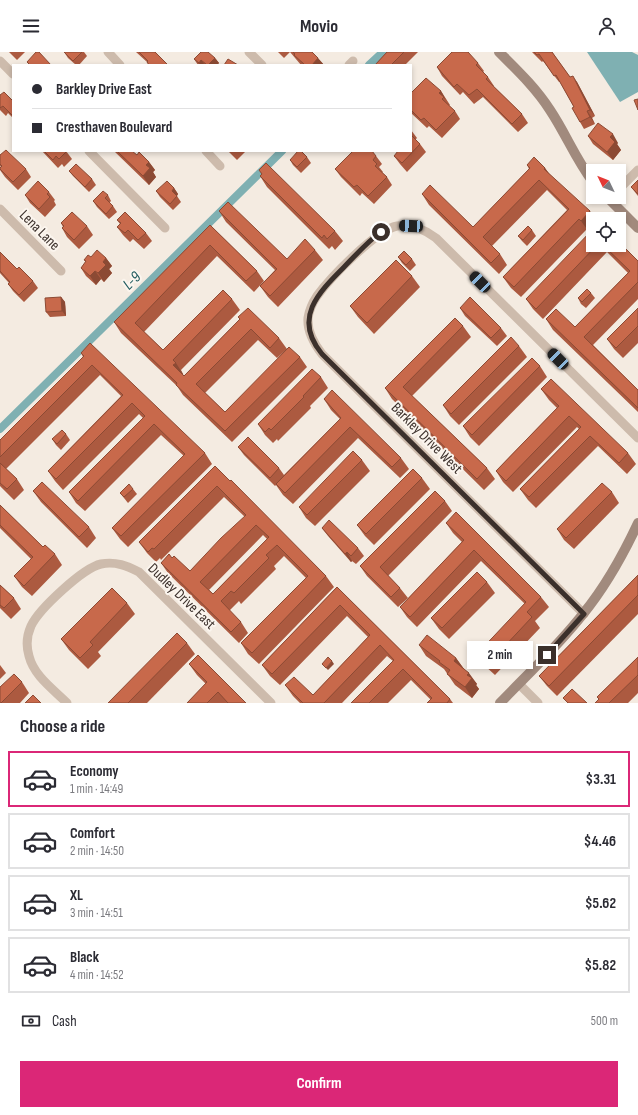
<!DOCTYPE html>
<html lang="en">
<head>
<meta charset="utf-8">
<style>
  body { margin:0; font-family:"Sofia Sans Condensed",sans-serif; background:#f7f7f7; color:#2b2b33; height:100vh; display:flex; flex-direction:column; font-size:15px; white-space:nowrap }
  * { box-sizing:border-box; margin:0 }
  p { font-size:13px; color:#7c7c81 }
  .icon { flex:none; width:22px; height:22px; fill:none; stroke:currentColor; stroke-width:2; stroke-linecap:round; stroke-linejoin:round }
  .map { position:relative; height:651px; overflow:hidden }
  .details { display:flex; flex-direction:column; background:#fff; flex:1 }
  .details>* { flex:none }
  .guide { position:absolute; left:12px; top:12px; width:400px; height:88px; border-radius:0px; box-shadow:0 2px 6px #0003; display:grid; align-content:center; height:88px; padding:0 20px; background:#fff }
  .needle { width:26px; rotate:313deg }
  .buttons { position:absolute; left:586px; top:112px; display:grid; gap:8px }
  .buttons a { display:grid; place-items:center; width:40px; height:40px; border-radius:0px; background:#fff; box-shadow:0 2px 6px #0003; font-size:20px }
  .end { position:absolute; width:18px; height:18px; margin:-9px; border:5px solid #3b302b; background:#fff; box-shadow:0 0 0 2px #fff }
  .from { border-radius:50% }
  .bubble { position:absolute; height:28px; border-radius:0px; background:#fff; box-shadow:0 2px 6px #0003; font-size:13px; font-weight:700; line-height:28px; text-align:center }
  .car { position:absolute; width:12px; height:24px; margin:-12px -6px; border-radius:5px; box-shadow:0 0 3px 1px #0007; background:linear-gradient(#222 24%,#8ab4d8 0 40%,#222 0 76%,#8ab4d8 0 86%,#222 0) }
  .guide b { display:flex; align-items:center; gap:14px; height:38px; font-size:15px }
  .guide b+b { border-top:1px solid #e1e1e2 }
  .guide i { width:10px; height:10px; background:#2b2b33 }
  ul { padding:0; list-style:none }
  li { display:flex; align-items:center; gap:12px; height:56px; margin:0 8px 6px; padding:0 12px; border:2px solid #e1e1e2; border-radius:0px }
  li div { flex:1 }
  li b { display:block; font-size:15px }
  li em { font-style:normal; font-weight:700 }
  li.current { border-color:#db2777 }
  li>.icon { width:36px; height:36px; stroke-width:1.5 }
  h2 { padding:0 20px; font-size:18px; line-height:48px }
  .pay { display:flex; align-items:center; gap:10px; height:44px; padding:0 20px; font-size:15px }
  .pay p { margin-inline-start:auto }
  .button { display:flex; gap:8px; margin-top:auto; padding:8px 20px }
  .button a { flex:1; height:46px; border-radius:0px; background:#db2777; color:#fff; font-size:16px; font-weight:700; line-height:46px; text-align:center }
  header { display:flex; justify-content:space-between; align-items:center; height:52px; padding:0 20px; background:#fff; font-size:18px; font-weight:700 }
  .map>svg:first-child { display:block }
</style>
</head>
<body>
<header><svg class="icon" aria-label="menu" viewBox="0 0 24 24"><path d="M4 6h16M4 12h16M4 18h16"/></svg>Movio<svg class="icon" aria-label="person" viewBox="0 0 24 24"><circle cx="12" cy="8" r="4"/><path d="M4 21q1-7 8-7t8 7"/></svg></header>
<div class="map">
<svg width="638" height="651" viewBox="0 0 638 651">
  <rect width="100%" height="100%" fill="#f4ebe1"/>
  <polygon fill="#7fb0b2" points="587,0 632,0 638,3 638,40 620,50"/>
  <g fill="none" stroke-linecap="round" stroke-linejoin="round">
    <g stroke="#7fb0b2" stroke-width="8">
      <polyline points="369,13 383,0"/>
      <polyline points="0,377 282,99"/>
    </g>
    <g stroke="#cdbbac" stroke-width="9">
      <polyline points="108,0 120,13"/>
      <polyline points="249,0 262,13"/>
      <polyline points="0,9 13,22"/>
      <polyline points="349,13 353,9"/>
      <polyline points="89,99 165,176"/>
      <polyline points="206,99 220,114"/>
      <polyline points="619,137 638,118"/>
      <polyline points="0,157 61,219"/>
      <path d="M 584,562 L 322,302 C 315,293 307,279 308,266 C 309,259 313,250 317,244 C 330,226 376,178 397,174 C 412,172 424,177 436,186 L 638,386"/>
      <polyline points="519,632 538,651"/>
      <path d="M 67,651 C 53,637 34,624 29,604 C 26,594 27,583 31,574 C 39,557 83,516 101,512 C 116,509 127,514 139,520 L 271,651"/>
    </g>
    <g stroke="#a18a7d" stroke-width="10">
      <path d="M 499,0 C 517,18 536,36 550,58 C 566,82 575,106 593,130"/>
      <polyline points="607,145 638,176"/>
      <path d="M 500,651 C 528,622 558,594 583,562 C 606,534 623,503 638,471"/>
    </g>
  </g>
  <g fill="#ac5a40" fill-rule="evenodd">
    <polygon points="9,0 25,0 17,8"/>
    <polygon points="64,0 84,0 87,4 79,13 76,13 68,6"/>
    <polygon points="136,0 155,0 168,13 149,13 147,10"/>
    <polygon points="278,0 290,0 284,6"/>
    <polygon points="290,0 312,0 324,13 301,13"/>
    <polygon points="387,0 418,0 405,13 375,13"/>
    <polygon points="532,0 552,0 570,25 577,30 595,64 592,66 595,72 584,77 580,70 574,55 560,30 559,30 543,9 542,10"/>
    <polygon points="215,6 219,11 217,13 198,13 194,7"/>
    <polygon points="478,11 484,19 483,20 488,25 494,34 493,34 522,62 528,71 518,80 483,45 474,52 463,40 460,43 442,24 437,15"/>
    <polygon points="441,39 450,53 449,54 455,59 460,67 442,86 429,74 427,76 411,61 411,41"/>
    <polygon points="0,43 13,49 13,66 8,61 6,64 0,58"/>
    <polygon points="411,78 417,86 415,88 420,92 426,100 407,120 400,112 394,104 411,99"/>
    <polygon points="588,84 618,91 617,92 621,98 613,108 593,92"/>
    <polygon points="42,99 66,99 72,107 64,115 62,112 58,116"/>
    <polygon points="114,99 130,99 149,110 155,118 153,120 156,125 149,133"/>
    <polygon points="228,99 246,99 237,108"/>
    <polygon points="0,103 26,117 31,125 18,138 5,125 0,118 1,115 0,114"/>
    <polygon points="376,104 382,112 379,115 383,120 382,121 387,125 392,133 374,152 362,141 360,144 341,125 335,117"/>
    <polygon points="307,105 311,111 301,121 293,113 290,108"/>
    <polygon points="527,113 545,116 550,123 593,167 593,175 589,180 586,178 521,245 511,236 503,225 567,158 547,138 492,194 500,202 507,213 499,222 429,153 422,142 473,175 529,117"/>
    <polygon points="259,118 335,179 343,189 335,198 332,194 329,197 267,135 260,124 262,122"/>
    <polygon points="69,119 92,127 96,133 89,140 73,124"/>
    <polygon points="638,128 638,144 631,135"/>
    <polygon points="174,136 178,142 177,144 181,150 173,158 160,145 156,139"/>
    <polygon points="49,140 55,148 54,149 56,153 45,165 30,151 25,143"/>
    <polygon points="108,143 111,149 109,151 113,154 117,160 109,167 97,155 93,149"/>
    <polygon points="219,159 287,207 315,198 323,208 278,255 268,245 260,234 275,218 226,170"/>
    <polygon points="117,168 146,181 152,189 144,197 133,187 130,190 123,183 117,175 120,172"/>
    <polygon points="61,171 87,174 93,183 79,197 67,185 62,176 63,175"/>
    <polygon points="210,173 257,219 264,229 254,240 217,204 144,280 163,298 232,247 240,258 181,318 184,324 240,267 238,265 279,286 287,297 277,306 258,288 205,341 225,360 300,305 307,315 232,390 183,343 177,334 121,281 114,270"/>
    <polygon points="532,178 536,184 527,194 522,189 518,184"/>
    <polygon points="593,193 619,193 638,209 638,247 593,293 638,338 638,360 553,278 546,267 575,275 628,221 607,200 543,267 533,257 526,247"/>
    <polygon points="0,200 17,217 33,229 38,236 24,250 13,239 8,232 9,231 0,221"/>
    <polygon points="91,205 106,206 112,214 109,217 112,221 104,230 101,227 96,233 86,224 81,216 86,210 84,208"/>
    <polygon points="398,205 412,207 416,213 410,219 402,211"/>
    <polygon points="412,224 420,235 374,282 358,265 350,254"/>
    <polygon points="591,241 595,246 586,256 581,252 578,246"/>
    <polygon points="61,245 65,250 66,264 50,265 46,260"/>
    <polygon points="460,256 501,276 507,284 497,294 465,264"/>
    <polygon points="638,256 638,291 623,306 614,297 607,287"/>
    <polygon points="463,274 471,285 412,344 487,416 495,427 484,438 392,347 385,336"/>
    <polygon points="519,294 527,305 459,373 450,364 443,353"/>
    <polygon points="81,301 205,401 212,412 128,495 120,487 112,476 184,404 161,383 85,459 76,451 69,440 143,366 139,362 63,438 55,429 48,419 121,344 100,323 6,417 17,427 24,438 14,448 0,434 0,388 83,305"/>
    <polygon points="540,314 547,325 479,394 470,385 463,374"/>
    <polygon points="321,325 328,336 310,354 311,356 278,389 277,387 273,391 265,383 258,372"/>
    <polygon points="541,337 628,401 636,412 627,422 598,394 536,456 528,448 520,437 579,377 577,375 513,440 503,430 496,419 557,356 549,348"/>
    <polygon points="324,347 401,406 409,417 400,426 358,386 293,452 283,443 276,433 275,434 244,403 238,395 279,416 284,423 340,367 331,358"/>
    <polygon points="66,382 70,388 61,398 56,393 52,387"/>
    <polygon points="362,408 370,419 315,474 306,466 299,455"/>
    <path d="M 215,414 L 326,524 L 334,535 L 259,612 L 248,602 L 241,591 L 306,526 L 284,504 L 274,514 L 276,517 L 241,552 L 239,549 L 229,559 L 241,570 L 248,581 L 239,591 L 168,521 L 161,511 L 172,506 L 190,519 L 245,465 L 224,445 L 161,508 L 160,506 L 156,510 L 147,501 L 139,490 ZM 263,483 L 267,487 L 213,542 L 209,538 Z"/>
    <polygon points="422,426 430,437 374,493 365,484 357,473"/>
    <polygon points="133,437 137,442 128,451 120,441"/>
    <polygon points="33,439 89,475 96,486 87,496 41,450"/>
    <polygon points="612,440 619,451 574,497 564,488 557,477"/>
    <polygon points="445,449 452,459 388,524 400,536 408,546 398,555 367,524 360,514"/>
    <polygon points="0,453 43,495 55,502 62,513 32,544 22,535 14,524 31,507 0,476"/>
    <polygon points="446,471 541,545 549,555 535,569 540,576 495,623 484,613 477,602 525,552 481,509 417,575 407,565 400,555 462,490 453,481"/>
    <polygon points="322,476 358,496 364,504 356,512 352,509 351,510 328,484"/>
    <polygon points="638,523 638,562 557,644 547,634 539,624"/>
    <polygon points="487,530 495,541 449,587 439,577 431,566"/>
    <polygon points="0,533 14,546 21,557 11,567 0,556"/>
    <polygon points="337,535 450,647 453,651 427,651 431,648 411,628 388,651 351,651 393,609 387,604 342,651 300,651 293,644 285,633 313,643 368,585 347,564 280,633 270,624 262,613"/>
    <polygon points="127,551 135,562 98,600 101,604 88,617 69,598 61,587"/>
    <polygon points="187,591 195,602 147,651 108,651"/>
    <polygon points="419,593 456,606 464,617 477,632 476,633 479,637 472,646 455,633 444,617 426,604"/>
    <polygon points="638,605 638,641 628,651 595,651 599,647 597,645"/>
    <polygon points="189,612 246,651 187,651 206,632 197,623"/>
    <polygon points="0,613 6,621 0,627"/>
    <polygon points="22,630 29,641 20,651 0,651"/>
  </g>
  <g fill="#8c4a34">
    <polygon points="215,6 219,11 217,13 208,13"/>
    <polygon points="318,6 324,13 312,13"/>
    <polygon points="201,8 205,13 200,13 199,11"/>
    <polygon points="573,24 577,30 595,64 590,58"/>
    <polygon points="441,39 446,48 439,41"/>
    <polygon points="587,59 592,66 595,72 590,65"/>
    <polygon points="613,82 618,91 617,92 621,98 613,108 607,100 610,85"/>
    <polygon points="149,110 155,118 153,120 156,125 149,133 143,124 146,113"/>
    <polygon points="545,116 552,126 544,117"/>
    <polygon points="174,136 178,142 176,145 172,139"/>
    <polygon points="590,159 595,167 593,167 593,175 589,180 581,169"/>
    <polygon points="106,206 112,214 109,217 112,221 104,230 98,221 103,210"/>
    <polygon points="95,219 101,227 96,233 90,224"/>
    <polygon points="61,245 65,250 66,264 62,259"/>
    <polygon points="176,311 183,322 181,324 173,313"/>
    <polygon points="347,500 352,509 351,510 345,502"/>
    <polygon points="456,606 464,617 461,620 454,609"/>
    <polygon points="332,609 334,612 328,618 326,616"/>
    <polygon points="469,621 477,632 476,633 479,637 472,646 465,635 467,623"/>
  </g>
  <g fill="#c8694b" stroke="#8c4a34" fill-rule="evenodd">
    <polygon points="36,0 39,0 51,13 30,13 27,10"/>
    <polygon points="64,0 82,0 73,9"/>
    <polygon points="139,0 155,0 168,13 149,13 147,10 148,9"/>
    <polygon points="201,0 208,0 215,6 208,13 207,13 201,8 199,11 194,7"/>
    <polygon points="293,0 312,0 318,6 312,13 305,13 294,3 295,2"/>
    <polygon points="387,0 404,0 391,13 375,13"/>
    <polygon points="452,0 468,0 478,11 476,13 488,25 486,27 522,62 512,72 477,37 469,43 457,32 454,35 437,15"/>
    <polygon points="534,0 552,0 570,25 573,24 590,58 587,59 590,65 580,70 572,56 574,55 556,23 554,24 539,2 537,3"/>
    <polygon points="228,7 238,13 224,13"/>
    <polygon points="426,26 441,39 439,41 444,45 442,47 455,59 436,78 424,66 421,68 411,58 411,41"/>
    <polygon points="4,40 13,49 13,64 3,54 0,56 0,43"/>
    <polygon points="638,47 638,58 634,48"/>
    <polygon points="598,71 613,82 610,85 615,90 607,100 588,84"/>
    <polygon points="411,83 420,92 402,111 394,104 398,99 411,99"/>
    <polygon points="6,98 26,117 13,130 0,117 0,116 2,114 0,112 0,103"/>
    <polygon points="44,99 66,99 66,100 59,107 56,104 53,108"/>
    <polygon points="117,99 130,99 131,100 132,99 137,103 139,100 149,110 146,113 150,116 143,124"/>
    <polygon points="298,99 301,99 307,105 297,115 290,108"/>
    <polygon points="353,99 372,99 376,104 373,108 377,112 375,114 387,125 368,144 357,133 354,135 335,117"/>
    <polygon points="534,105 545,116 544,117 590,159 581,169 579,167 514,235 503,225 569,157 539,128 483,185 500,202 491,211 422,142 430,133 473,175 530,116 527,113"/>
    <polygon points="266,111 335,179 327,187 324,183 322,186 260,124 262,122 259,118"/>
    <polygon points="76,112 92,127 85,135 69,119"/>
    <polygon points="638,128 638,142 631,135"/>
    <polygon points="38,129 49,140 47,142 50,145 39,157 25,143"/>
    <polygon points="167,129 174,136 172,139 177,144 170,152 156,139"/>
    <polygon points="103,139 108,143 105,146 113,154 106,162 93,149"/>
    <polygon points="228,150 287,207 305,187 315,198 270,244 260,234 277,217 219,159"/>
    <polygon points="72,160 87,174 74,188 62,176 64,174 61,171"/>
    <polygon points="125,160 146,181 138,188 128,178 125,181 117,175 121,171 117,168"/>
    <polygon points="210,173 257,219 246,229 210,193 135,271 163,298 223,238 232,247 173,308 176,311 173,313 184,324 240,267 238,265 248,256 279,286 270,296 251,277 196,332 225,360 289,295 300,305 225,379 176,333 177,331 114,270"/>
    <polygon points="528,174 532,178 523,188 518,184"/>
    <polygon points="593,177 593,193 597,193 536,257 526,247"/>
    <polygon points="619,190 638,209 638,230 584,285 638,338 638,356 546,267 556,257 575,275 630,219 603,193 619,193"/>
    <polygon points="97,198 106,206 103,210 106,213 98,221 95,219 90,224 81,216 86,209 84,208 88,203 91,205"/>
    <polygon points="404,199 412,207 406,213 398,205"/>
    <polygon points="0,200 17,217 19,215 33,229 19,243 8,232 10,230 0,219"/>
    <polygon points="396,208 412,224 367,271 350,254"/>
    <polygon points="587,237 591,241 582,250 578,246"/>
    <polygon points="61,245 62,259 46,260 45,246"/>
    <polygon points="470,245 501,276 491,286 460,256"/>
    <polygon points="638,256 638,274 616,296 607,287"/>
    <polygon points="455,266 463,274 403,335 487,416 477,427 385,336"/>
    <polygon points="511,285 519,294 451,362 443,353"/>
    <polygon points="90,291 205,401 121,484 112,476 185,402 154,372 78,449 69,440 145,364 132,351 56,427 48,419 123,343 92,313 0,405 0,388 84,304 81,301"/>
    <polygon points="532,306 540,314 472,383 463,374"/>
    <polygon points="312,317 321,325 303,344 304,345 271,378 269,376 265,380 258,372"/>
    <polygon points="551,327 628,401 619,411 590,384 529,445 520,437 581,375 569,364 506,429 496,419 559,354 541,337"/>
    <polygon points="332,338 401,406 392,415 350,375 285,441 276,432 341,366 324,347"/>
    <polygon points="62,378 66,382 57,392 52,387"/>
    <polygon points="248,385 279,416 270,426 238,395"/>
    <polygon points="353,399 362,408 307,463 299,455"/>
    <polygon points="0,411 17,427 7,437 0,431"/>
    <path d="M 215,414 L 230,429 L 231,428 L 326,524 L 252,601 L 241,591 L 308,524 L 277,493 L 266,503 L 269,506 L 234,541 L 231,539 L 221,549 L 241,570 L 231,580 L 161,511 L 169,502 L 172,506 L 174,504 L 190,519 L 221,486 L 246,463 L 217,434 L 154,497 L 152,496 L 148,500 L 139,490 ZM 256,473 L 269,485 L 213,542 L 200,530 Z"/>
    <polygon points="413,417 422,426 366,482 357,473"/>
    <polygon points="42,430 89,475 79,485 33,439"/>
    <polygon points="602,431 612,440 566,486 557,477"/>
    <polygon points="129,432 133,437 124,445 120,441"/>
    <polygon points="435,439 445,449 380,515 400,536 391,545 360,514"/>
    <polygon points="0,453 43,495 45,493 55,502 24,534 14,524 33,505 0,473"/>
    <polygon points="456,460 541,545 527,560 532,565 488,612 477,602 526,550 474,498 410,565 400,555 464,488 446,471"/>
    <polygon points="329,468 358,496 351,504 347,500 345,502 322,476"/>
    <polygon points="477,520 487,530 442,576 431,566"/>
    <polygon points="638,523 638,543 549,634 539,624"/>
    <polygon points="0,533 14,546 4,556 0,553"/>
    <polygon points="337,535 450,647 447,651 427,651 432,646 403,617 369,651 351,651 394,608 380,593 324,651 303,651 285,633 294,625 313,643 370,583 340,553 272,622 262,613"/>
    <polygon points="112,536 127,551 90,590 93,593 80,606 61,587"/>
    <polygon points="177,581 187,591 128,651 108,651"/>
    <polygon points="427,583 456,606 454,609 469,621 467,623 472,626 465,635 447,622 450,618 439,610 440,609 419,593"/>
    <polygon points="198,603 246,651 228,651 218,640 207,651 187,651 207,630 189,612"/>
    <polygon points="328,605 332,609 326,616 322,612"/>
    <polygon points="638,605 638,623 609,651 595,651 599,647 597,645"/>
    <polygon points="14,622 22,630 1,651 0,651 0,635"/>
    <polygon points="572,637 587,651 568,651 563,646"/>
    <polygon points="33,643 41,651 25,651"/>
  </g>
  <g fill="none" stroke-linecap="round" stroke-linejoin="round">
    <path stroke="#3b302b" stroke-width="5" d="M 381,180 C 368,189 357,202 345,214 C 319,240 292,266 322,302 L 584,562 L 547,603"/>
  </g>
  <g text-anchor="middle" stroke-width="4" stroke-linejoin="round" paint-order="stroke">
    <g font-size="15" fill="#3b302b" stroke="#fbf5ee">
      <text transform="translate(40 178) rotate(45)" y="5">Lena Lane</text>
      <text transform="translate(427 386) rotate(45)" y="5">Barkley Drive West</text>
      <text transform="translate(182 544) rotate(44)" y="5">Dudley Drive East</text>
    </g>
    <g font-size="16" font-style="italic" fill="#1f5a5e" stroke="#fbf5ee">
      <text transform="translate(131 228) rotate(-45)" y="6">L-9</text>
    </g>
  </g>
</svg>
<div class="buttons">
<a><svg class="needle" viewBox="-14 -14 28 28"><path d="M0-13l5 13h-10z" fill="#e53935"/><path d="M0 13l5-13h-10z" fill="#7c7c81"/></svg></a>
<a><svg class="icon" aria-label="locate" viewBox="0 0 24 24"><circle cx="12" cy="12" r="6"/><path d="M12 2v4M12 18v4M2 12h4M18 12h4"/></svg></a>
</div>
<i class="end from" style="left:381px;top:180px"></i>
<i class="end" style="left:547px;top:603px"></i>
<div class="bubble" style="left:467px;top:589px;width:66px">2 min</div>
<i class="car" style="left:411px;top:174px;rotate:273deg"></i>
<i class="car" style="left:480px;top:230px;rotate:315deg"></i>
<i class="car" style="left:558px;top:307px;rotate:315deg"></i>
<div class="guide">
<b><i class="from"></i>Barkley Drive East</b>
<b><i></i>Cresthaven Boulevard</b>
</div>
</div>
<section class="details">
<h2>Choose a ride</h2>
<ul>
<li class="current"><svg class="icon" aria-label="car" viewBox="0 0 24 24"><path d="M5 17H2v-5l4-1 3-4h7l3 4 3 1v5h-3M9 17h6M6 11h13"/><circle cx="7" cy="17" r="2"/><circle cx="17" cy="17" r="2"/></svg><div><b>Economy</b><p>1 min · 14:49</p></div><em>$3.31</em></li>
<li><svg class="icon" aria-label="car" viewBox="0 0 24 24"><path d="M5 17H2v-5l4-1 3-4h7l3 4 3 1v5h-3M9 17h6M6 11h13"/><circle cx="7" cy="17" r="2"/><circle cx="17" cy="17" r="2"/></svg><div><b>Comfort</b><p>2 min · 14:50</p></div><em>$4.46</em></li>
<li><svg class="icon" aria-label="car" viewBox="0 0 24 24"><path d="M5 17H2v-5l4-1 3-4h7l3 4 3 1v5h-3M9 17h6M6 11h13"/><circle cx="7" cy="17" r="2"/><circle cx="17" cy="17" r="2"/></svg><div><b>XL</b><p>3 min · 14:51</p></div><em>$5.62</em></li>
<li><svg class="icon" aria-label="car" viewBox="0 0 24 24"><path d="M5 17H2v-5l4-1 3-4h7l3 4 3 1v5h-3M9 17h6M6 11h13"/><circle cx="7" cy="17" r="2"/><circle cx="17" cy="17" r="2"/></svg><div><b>Black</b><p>4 min · 14:52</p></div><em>$5.82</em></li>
</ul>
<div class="pay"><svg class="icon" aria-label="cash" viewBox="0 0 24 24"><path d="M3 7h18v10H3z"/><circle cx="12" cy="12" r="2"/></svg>Cash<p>500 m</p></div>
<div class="button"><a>Confirm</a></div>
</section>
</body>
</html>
